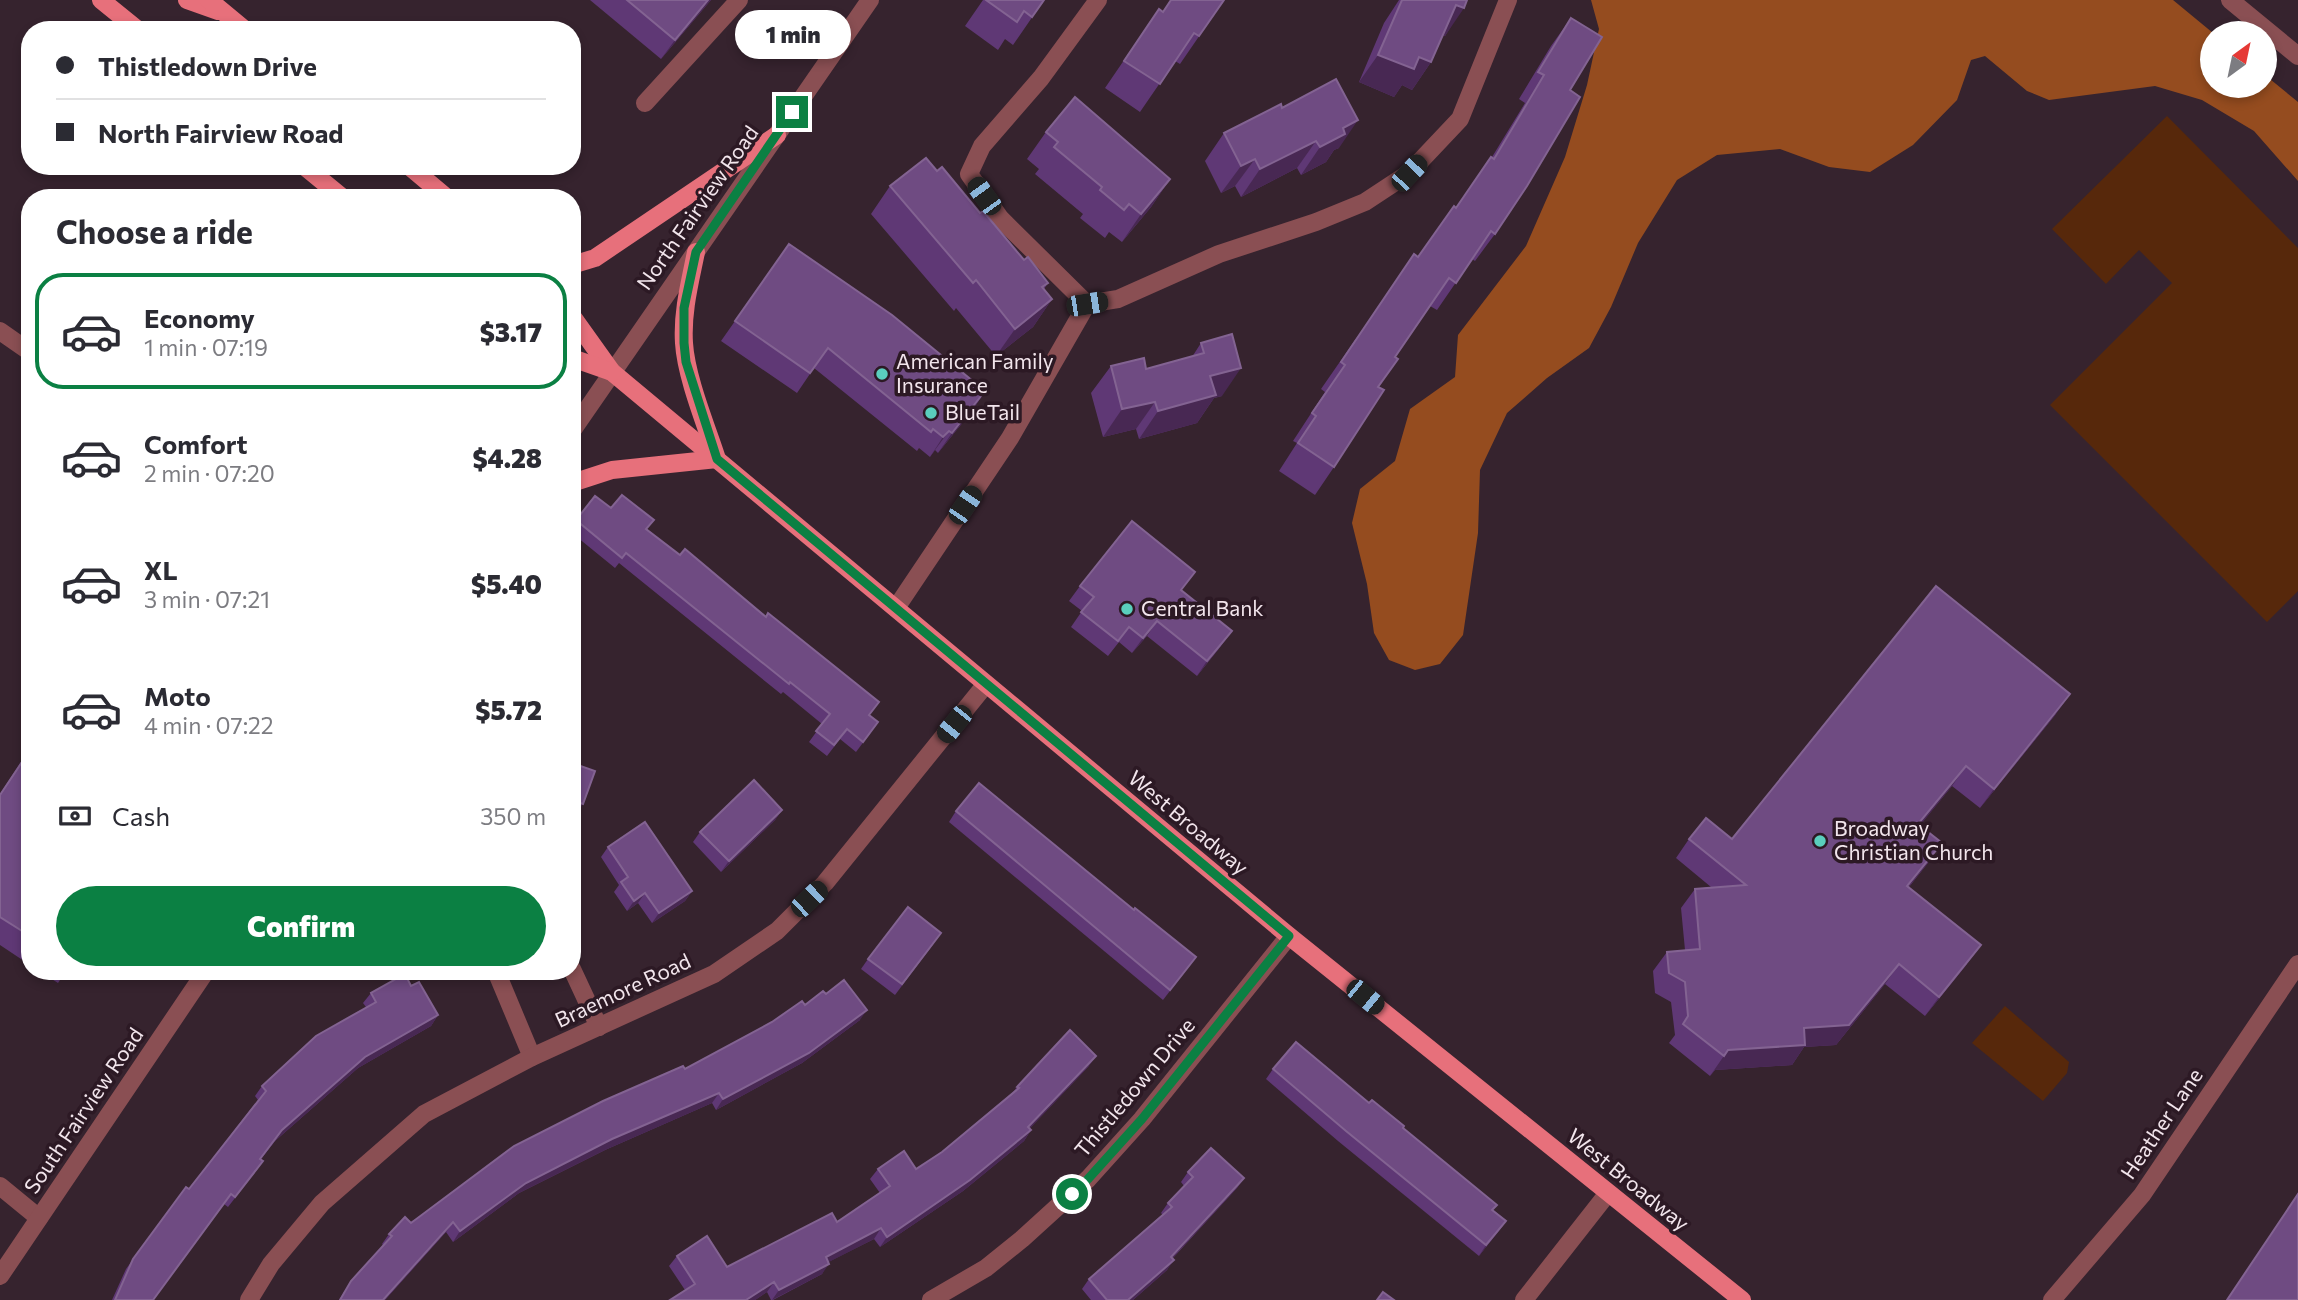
<!DOCTYPE html>
<html lang="en">
<head>
<meta charset="utf-8">
<style>
  body { margin:0; font-family:Commissioner,sans-serif; background:#f7f7f7; color:#2b2b33; height:100vh; display:flex; flex-direction:column; font-size:26px; white-space:nowrap }
  * { box-sizing:border-box; margin:0 }
  p { font-size:23px; color:#7c7c81 }
  .icon { flex:none; width:38px; height:38px; fill:none; stroke:currentColor; stroke-width:2; stroke-linecap:round; stroke-linejoin:round }
  .map { position:relative; flex:1; overflow:hidden }
  .panel { position:absolute; left:21px; top:189px; width:560px; height:791px; display:flex; flex-direction:column; background:#fff; border-radius:28px; box-shadow:0 4px 10px #0003 }
  .panel>* { flex:none }
  .guide { position:absolute; left:21px; top:21px; width:560px; height:154px; border-radius:28px; box-shadow:0 4px 10px #0003; display:grid; align-content:center; height:154px; padding:0 35px; background:#fff }
  .needle { width:46px; rotate:33deg }
  .fabs { position:absolute; left:2200px; top:21px; display:grid; gap:14px }
  .fabs a { display:grid; place-items:center; width:77px; height:77px; border-radius:50%; background:#fff; box-shadow:0 4px 10px #0003; font-size:35px }
  .end { position:absolute; width:32px; height:32px; margin:-16px; border:9px solid #0b8043; background:#fff; box-shadow:0 0 0 4px #fff }
  .from { border-radius:50% }
  .bubble { position:absolute; height:49px; border-radius:24px; background:#fff; box-shadow:0 4px 10px #0003; font-size:23px; font-weight:800; line-height:49px; text-align:center }
  .car { position:absolute; width:21px; height:42px; margin:-21px -10px; border-radius:9px; box-shadow:0 0 5px 2px #0007; background:linear-gradient(#222 24%,#8ab4d8 0 40%,#222 0 76%,#8ab4d8 0 86%,#222 0) }
  .guide b { display:flex; align-items:center; gap:24px; height:66px; font-size:26px }
  .guide b+b { border-top:2px solid #e1e1e2 }
  .guide i { width:18px; height:18px; background:#2b2b33 }
  ul { padding:0; list-style:none }
  li { display:flex; align-items:center; gap:21px; height:116px; margin:0 14px 10px; padding:0 21px; border:4px solid transparent; border-radius:28px }
  li div { flex:1 }
  li b { display:block; font-size:26px }
  li em { font-style:normal; font-weight:800 }
  li.current { border-color:#0b8043 }
  li>.icon { width:63px; height:63px; stroke-width:1.5 }
  h2 { padding:0 35px; font-size:32px; line-height:84px }
  .pay { display:flex; align-items:center; gap:18px; height:77px; padding:0 35px; font-size:26px }
  .pay p { margin-inline-start:auto }
  .cta { display:flex; gap:14px; margin-top:auto; padding:14px 35px }
  .cta a { flex:1; height:80px; border-radius:42px; background:#0b8043; color:#fff; font-size:28px; font-weight:800; line-height:80px; text-align:center }
  .map>svg:first-child { display:block }
</style>
</head>
<body>
<div class="map">
<svg width="2298" height="1300" viewBox="0 0 2298 1300">
  <rect width="100%" height="100%" fill="#36232e"/>
  <g fill="#57280b">
    <polygon points="2167,116 2298,248 2298,591 2267,622 2050,405 2172,283 2139,250 2106,284 2052,229"/>
    <polygon points="2005,1006 2069,1062 2067,1073 2043,1101 1972,1043"/>
  </g>
  <polygon fill="#954c1f" points="1591,0 2173,0 2213,33 2212,86 2264,86 2265,75 2298,102 2298,181 2254,131 2202,100 2155,86 2049,100 2027,91 1985,56 1971,60 1957,100 1913,145 1870,172 1829,167 1780,149 1717,155 1677,180 1638,243 1611,307 1589,348 1547,378 1507,413 1480,470 1478,533 1463,635 1440,664 1415,670 1389,660 1374,633 1367,584 1352,523 1360,489 1395,461 1410,409 1455,377 1458,335 1526,246 1565,157 1587,85 1599,29"/>
  <g fill="none" stroke-linecap="round" stroke-linejoin="round">
    <g stroke="#8a4f53" stroke-width="18">
      <polyline points="2230,0 2298,56"/>
      <polyline points="645,103 739,0"/>
      <polyline points="1087,304 1118,299 1219,254 1316,222 1365,202 1409,173 1460,119 1508,0"/>
      <polyline points="1087,304 1000,218 969,174 982,146 1041,78 1098,0"/>
      <polyline points="0,331 30,352"/>
      <polyline points="572,431 870,0"/>
      <polyline points="896,608 1010,438 1087,304"/>
      <polyline points="572,969 599,1027"/>
      <polyline points="496,971 532,1057"/>
      <polyline points="0,1186 39,1218"/>
      <polyline points="0,1276 206,971"/>
      <polyline points="249,1300 271,1264 322,1203 424,1114 532,1057 714,974 777,931 825,883 986,684"/>
      <polyline points="931,1300 986,1268 1022,1239 1088,1179 1142,1119 1289,936"/>
      <polyline points="1524,1300 1608,1193"/>
      <polyline points="2052,1300 2142,1195 2298,964"/>
    </g>
    <g stroke="#e7707b" stroke-width="18">
      <polyline points="101,0 138,30"/>
      <polyline points="187,0 218,11"/>
      <polyline points="209,0 245,30"/>
      <polyline points="304,166 343,198"/>
      <polyline points="409,166 447,198"/>
      <polyline points="572,265 595,258 777,135"/>
      <polyline points="572,316 612,372 1289,936 1742,1300"/>
      <polyline points="572,358 612,372"/>
      <path d="M 572,483 L 612,470 L 717,459 C 706,425 686,377 684,343 C 682,312 690,282 696,252"/>
    </g>
  </g>
  <g fill="#5f3875">
    <polygon points="590,0 711,0 661,59"/>
    <polygon points="983,0 1044,0 1013,45 1005,39 998,50 965,26"/>
    <polygon points="1224,0 1180,64 1175,61 1140,112 1105,88 1159,9 1163,12"/>
    <polygon points="1399,0 1467,0 1445,36 1443,35 1431,62 1412,90 1402,85 1394,97 1359,82 1384,23"/>
    <polygon points="1571,18 1495,234 1475,261 1472,259 1437,310 1430,306 1395,357 1334,467 1315,495 1279,471 1297,443 1293,441 1325,392 1321,389 1355,340 1456,208 1491,157 1492,157 1525,103 1519,99 1551,46"/>
    <polygon points="1282,108 1339,148 1334,150 1326,162 1301,175 1297,168 1241,197 1235,186 1221,193 1205,161 1224,133"/>
    <polygon points="1046,132 1170,179 1151,207 1122,242 1109,232 1105,238 1080,218 1083,214 1035,174 1039,169 1027,159"/>
    <polygon points="890,186 980,213 1024,260 1048,283 1044,289 1052,299 1033,327 996,356 956,308 954,311 871,214"/>
    <polygon points="789,244 985,391 972,411 938,453 935,450 930,457 919,448 917,451 814,368 797,393 721,341"/>
    <polygon points="1201,343 1222,396 1214,398 1197,423 1139,439 1136,429 1103,437 1091,393 1111,366 1146,369 1192,357"/>
    <polygon points="611,508 647,529 870,715 871,732 856,752 840,739 827,756 809,742 822,724 783,692 781,694 619,563 615,568 572,533 572,525 576,520"/>
    <polygon points="1080,586 1182,591 1221,646 1197,676 1147,636 1132,653 1119,642 1108,656 1071,627 1082,611 1069,601"/>
    <polygon points="2056,714 1980,808 1952,786 1920,825 1928,863 1909,887 1967,964 1925,1016 1885,984 1836,1045 1804,1047 1792,1065 1715,1070 1710,1076 1669,1043 1675,1035 1671,1002 1655,993 1653,971 1667,952 1685,950 1681,908 1695,889 1711,887 1676,858 1689,839 1732,839"/>
    <polygon points="30,748 30,965 0,945 0,794"/>
    <polygon points="782,810 775,820 721,872 693,842 700,832"/>
    <polygon points="956,811 1196,957 1163,1000 949,822"/>
    <polygon points="608,847 692,891 685,901 652,923 638,903 627,911 614,892 619,885 601,857"/>
    <polygon points="934,943 895,995 861,969 868,959"/>
    <polygon points="39,971 66,971 58,983"/>
    <polygon points="411,986 438,1015 431,1026 358,1068 275,1141 261,1159 263,1161 256,1171 228,1207 224,1204 153,1300 112,1300 126,1269 186,1187 189,1189 258,1100 255,1096 262,1086 366,1007 363,1003 371,993"/>
    <polygon points="826,994 860,1020 802,1063 716,1110 712,1103 605,1150 519,1193 453,1242 446,1232 385,1300 339,1300 351,1281 384,1246 382,1244 389,1234 685,1069"/>
    <polygon points="1089,1066 1029,1129 1031,1130 1024,1141 963,1191 880,1247 874,1239 828,1262 822,1274 773,1300 771,1300 767,1292 755,1300 670,1300 685,1290 669,1266 677,1256 727,1267 837,1222 880,1193 870,1179 878,1169 916,1169 942,1152 1011,1095 1017,1087"/>
    <polygon points="1273,1069 1369,1103 1403,1129 1506,1221 1479,1256 1338,1141 1266,1079"/>
    <polygon points="1188,1172 1244,1178 1237,1188 1173,1258 1167,1270 1133,1300 1091,1300 1082,1289 1089,1279 1163,1215 1161,1213 1168,1203 1184,1186 1181,1182"/>
  </g>
  <g fill="#482853">
    <polygon points="708,0 711,0 661,59 675,40"/>
    <polygon points="1456,5 1464,8 1445,36 1436,33"/>
    <polygon points="1378,55 1419,57 1431,62 1412,90 1402,85 1394,97 1359,82"/>
    <polygon points="1358,120 1339,148 1334,150 1326,162 1301,175 1320,147 1343,128"/>
    <polygon points="1316,141 1297,168 1241,197 1260,169"/>
    <polygon points="1255,159 1235,186 1221,193 1241,166"/>
    <polygon points="1170,179 1151,207 1122,242 1141,214"/>
    <polygon points="1052,299 1033,327 996,356 1015,329"/>
    <polygon points="1241,368 1222,396 1214,398 1197,423 1139,439 1158,411 1210,376"/>
    <polygon points="985,391 972,411 938,453 952,433"/>
    <polygon points="1155,402 1136,429 1103,437 1122,409"/>
    <polygon points="949,431 935,450 930,457 943,437"/>
    <polygon points="1157,621 1147,636 1132,653 1143,638"/>
    <polygon points="1232,631 1221,646 1197,676 1207,661"/>
    <polygon points="2070,694 2056,714 1980,808 1994,789"/>
    <polygon points="1966,766 1952,786 1905,844 1918,824"/>
    <polygon points="572,800 583,804 576,814 572,813"/>
    <polygon points="782,810 775,820 721,872 729,861"/>
    <polygon points="1942,843 1928,863 1894,905 1907,886"/>
    <polygon points="692,891 685,901 652,923 659,913"/>
    <polygon points="645,893 638,903 627,911 634,901"/>
    <polygon points="1981,945 1967,964 1925,1016 1939,997"/>
    <polygon points="1899,964 1885,984 1836,1045 1804,1047 1792,1065 1715,1070 1710,1076 1728,1050 1804,1028"/>
    <polygon points="867,1010 860,1020 802,1063 716,1110 723,1099"/>
    <polygon points="438,1015 431,1026 358,1068 275,1141 253,1169 282,1130 365,1057"/>
    <polygon points="1096,1056 1089,1066 1021,1138 1028,1127"/>
    <polygon points="719,1093 712,1103 605,1150 519,1193 453,1242 460,1231 526,1183 612,1139"/>
    <polygon points="1031,1130 1024,1141 963,1191 880,1247 887,1237"/>
    <polygon points="1244,1178 1237,1188 1164,1267 1171,1257"/>
    <polygon points="1506,1221 1499,1231 1479,1256 1486,1245"/>
    <polygon points="453,1222 446,1232 385,1300 383,1300"/>
    <polygon points="881,1228 874,1239 819,1267 826,1257"/>
    <polygon points="1174,1260 1167,1270 1133,1300 1128,1300"/>
    <polygon points="829,1264 822,1274 772,1300 779,1290"/>
    <polygon points="774,1282 767,1292 755,1300 746,1300"/>
  </g>
  <g fill="#6f4b82" stroke="#836392" stroke-width="2">
    <polygon points="627,0 708,0 675,40"/>
    <polygon points="986,0 1044,0 1032,17 1024,11 1017,22"/>
    <polygon points="1171,0 1224,0 1199,36 1194,33 1160,84 1124,61 1159,9 1163,12"/>
    <polygon points="1402,0 1467,0 1464,8 1456,5 1431,62 1419,57 1414,69 1378,55"/>
    <polygon points="1571,18 1602,37 1570,90 1580,97 1527,186 1495,234 1491,231 1456,283 1449,278 1395,357 1398,359 1378,387 1384,390 1334,467 1298,443 1316,416 1312,413 1345,365 1341,362 1414,254 1418,257 1454,206 1456,208 1491,157 1494,159 1544,75 1538,72"/>
    <polygon points="1336,79 1358,120 1343,128 1345,134 1320,147 1316,141 1260,169 1255,159 1241,166 1224,133 1281,104 1282,108"/>
    <polygon points="1075,97 1170,179 1141,214 1129,204 1124,210 1100,190 1102,187 1054,147 1058,142 1046,132"/>
    <polygon points="926,158 937,171 942,167 980,213 983,211 1024,260 1028,257 1048,283 1042,287 1052,299 1015,329 976,280 973,283 890,186"/>
    <polygon points="789,244 892,315 985,391 952,433 949,431 943,437 933,429 931,432 828,348 810,373 735,321"/>
    <polygon points="1232,334 1241,368 1210,376 1216,395 1158,411 1155,402 1122,409 1111,366 1144,358 1146,369 1204,353 1201,343"/>
    <polygon points="622,495 654,520 646,529 680,555 685,549 766,617 768,613 879,702 869,715 878,722 863,742 847,729 834,745 816,731 830,714 790,682 789,684 626,553 622,558 576,520 595,496 611,508"/>
    <polygon points="1132,521 1195,572 1181,590 1232,631 1207,661 1157,621 1143,638 1129,627 1118,641 1081,612 1094,597 1080,586"/>
    <polygon points="1936,586 2070,694 1994,789 1966,766 1918,824 1942,843 1907,886 1981,945 1939,997 1899,964 1849,1025 1804,1028 1805,1045 1728,1050 1724,1056 1683,1024 1688,1016 1685,982 1669,973 1667,952 1700,949 1695,889 1746,885 1689,839 1706,818 1732,839"/>
    <polygon points="30,750 30,936 0,917 0,795"/>
    <polygon points="572,763 595,771 583,804 572,800"/>
    <polygon points="754,780 782,810 729,861 700,832"/>
    <polygon points="979,783 1134,910 1135,908 1196,957 1170,990 956,811"/>
    <polygon points="645,822 692,891 659,913 645,893 634,901 621,882 628,877 608,847"/>
    <polygon points="908,907 941,933 902,984 868,959"/>
    <polygon points="405,974 411,986 419,982 438,1015 365,1057 282,1130 260,1159 263,1161 235,1197 231,1194 153,1300 115,1300 133,1259 186,1187 189,1189 266,1091 262,1086 316,1036 376,1002 371,993"/>
    <polygon points="844,980 867,1010 809,1053 723,1099 719,1093 612,1139 526,1183 460,1231 453,1222 383,1300 340,1300 351,1281 392,1236 389,1234 405,1217 411,1223 514,1146 603,1101 683,1066 685,1069 772,1022 802,1001 805,1005 823,991 826,994"/>
    <polygon points="1070,1030 1096,1056 1028,1127 1031,1130 970,1180 887,1237 881,1228 826,1257 829,1264 779,1290 774,1282 746,1300 670,1300 695,1284 677,1256 707,1236 727,1267 832,1213 837,1222 890,1186 878,1169 904,1151 916,1169 942,1152 1019,1088 1017,1087"/>
    <polygon points="1296,1042 1369,1103 1372,1100 1404,1126 1403,1128 1497,1205 1492,1210 1506,1221 1486,1245 1346,1131 1273,1069"/>
    <polygon points="1211,1148 1244,1178 1171,1257 1174,1260 1128,1300 1107,1300 1089,1279 1172,1207 1168,1203 1193,1177 1188,1172"/>
    <polygon points="2298,1194 2298,1300 2227,1300"/>
    <polygon points="1383,1292 1394,1300 1377,1300"/>
  </g>
  <g fill="none" stroke-linecap="round" stroke-linejoin="round">
    <polyline stroke="#0b8043" stroke-width="9" points="792,112 696,252 684,308 684,343 686,362 717,459 1289,936 1142,1119 1088,1179 1072,1194"/>
  </g>
  <g fill="#5acebd" stroke="#2c1924" stroke-width="2.5">
    <circle cx="882" cy="374" r="7"/>
    <circle cx="931" cy="413" r="7"/>
    <circle cx="1127" cy="609" r="7"/>
    <circle cx="1820" cy="841" r="7"/>
  </g>
  <g text-anchor="middle" stroke-width="7" stroke-linejoin="round" paint-order="stroke">
    <g font-size="21" fill="#f2e5ec" stroke="#2c1924">
      <text transform="translate(698 208) rotate(-55)" y="7">North Fairview Road</text>
      <text transform="translate(1188 823) rotate(40)" y="7">West Broadway</text>
      <text transform="translate(623 991) rotate(-25)" y="7">Braemore Road</text>
      <text transform="translate(1135 1088) rotate(-50)" y="7">Thistledown Drive</text>
      <text transform="translate(84 1111) rotate(-56)" y="7">South Fairview Road</text>
      <text transform="translate(2162 1124) rotate(-56)" y="7">Heather Lane</text>
      <text transform="translate(1628 1180) rotate(39)" y="7">West Broadway</text>
    </g>
    <g font-size="21" fill="#f2e5ec" stroke="#2c1924" text-anchor="start">
      <text x="896" y="369">American Family<tspan x="896" dy="24">Insurance</tspan></text>
      <text x="945" y="420">BlueTail</text>
      <text x="1141" y="616">Central Bank</text>
      <text x="1834" y="836">Broadway<tspan x="1834" dy="24">Christian Church</tspan></text>
    </g>
  </g>
</svg>
<div class="fabs">
<a><svg class="needle" viewBox="-14 -14 28 28"><path d="M0-13l5 13h-10z" fill="#e53935"/><path d="M0 13l5-13h-10z" fill="#7c7c81"/></svg></a>
</div>
<i class="end from" style="left:1072px;top:1194px"></i>
<i class="end" style="left:792px;top:112px"></i>
<div class="bubble" style="left:735px;top:10px;width:116px">1 min</div>
<i class="car" style="left:1409px;top:173px;rotate:43deg"></i>
<i class="car" style="left:984px;top:196px;rotate:324deg"></i>
<i class="car" style="left:1087px;top:304px;rotate:81deg"></i>
<i class="car" style="left:965px;top:505px;rotate:34deg"></i>
<i class="car" style="left:954px;top:724px;rotate:219deg"></i>
<i class="car" style="left:809px;top:899px;rotate:46deg"></i>
<i class="car" style="left:1365px;top:997px;rotate:129deg"></i>
<div class="guide">
<b><i class="from"></i>Thistledown Drive</b>
<b><i></i>North Fairview Road</b>
</div>
<section class="panel">
<h2>Choose a ride</h2>
<ul>
<li class="current"><svg class="icon" aria-label="car" viewBox="0 0 24 24"><path d="M5 17H2v-5l4-1 3-4h7l3 4 3 1v5h-3M9 17h6M6 11h13"/><circle cx="7" cy="17" r="2"/><circle cx="17" cy="17" r="2"/></svg><div><b>Economy</b><p>1 min · 07:19</p></div><em>$3.17</em></li>
<li><svg class="icon" aria-label="car" viewBox="0 0 24 24"><path d="M5 17H2v-5l4-1 3-4h7l3 4 3 1v5h-3M9 17h6M6 11h13"/><circle cx="7" cy="17" r="2"/><circle cx="17" cy="17" r="2"/></svg><div><b>Comfort</b><p>2 min · 07:20</p></div><em>$4.28</em></li>
<li><svg class="icon" aria-label="car" viewBox="0 0 24 24"><path d="M5 17H2v-5l4-1 3-4h7l3 4 3 1v5h-3M9 17h6M6 11h13"/><circle cx="7" cy="17" r="2"/><circle cx="17" cy="17" r="2"/></svg><div><b>XL</b><p>3 min · 07:21</p></div><em>$5.40</em></li>
<li><svg class="icon" aria-label="car" viewBox="0 0 24 24"><path d="M5 17H2v-5l4-1 3-4h7l3 4 3 1v5h-3M9 17h6M6 11h13"/><circle cx="7" cy="17" r="2"/><circle cx="17" cy="17" r="2"/></svg><div><b>Moto</b><p>4 min · 07:22</p></div><em>$5.72</em></li>
</ul>
<div class="pay"><svg class="icon" aria-label="cash" viewBox="0 0 24 24"><path d="M3 7h18v10H3z"/><circle cx="12" cy="12" r="2"/></svg>Cash<p>350 m</p></div>
<div class="cta"><a>Confirm</a></div>
</section>
</div>
</body>
</html>
